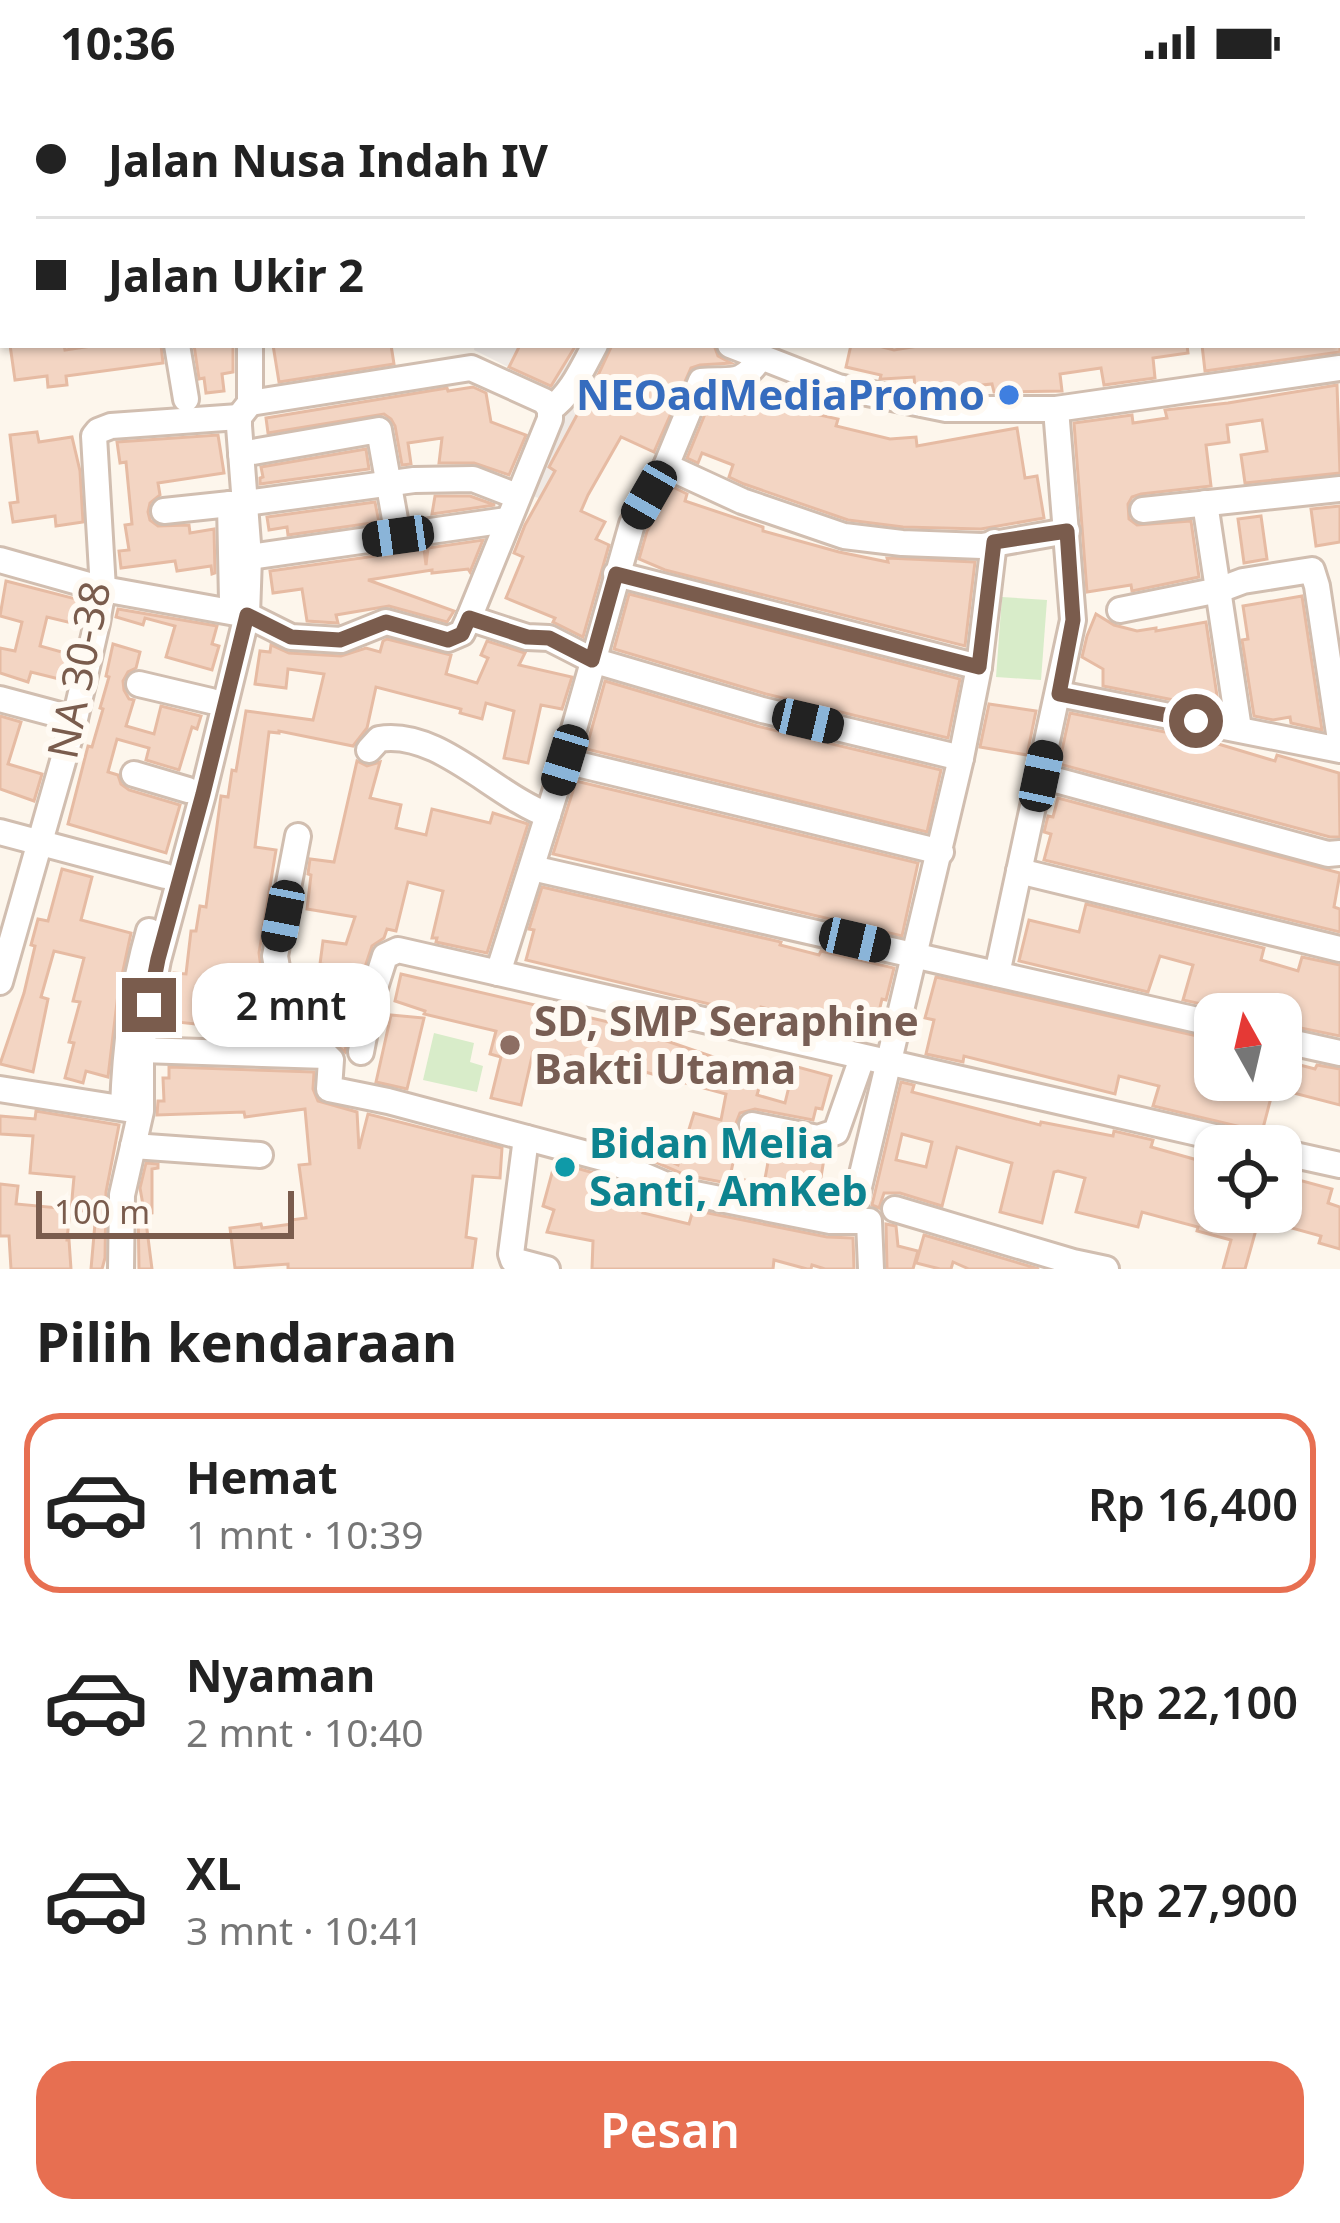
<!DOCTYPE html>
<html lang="id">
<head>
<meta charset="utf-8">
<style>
  body { margin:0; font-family:"Noto Sans",sans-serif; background:#f2f2f2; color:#222; height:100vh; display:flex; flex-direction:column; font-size:45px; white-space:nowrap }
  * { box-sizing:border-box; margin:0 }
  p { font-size:39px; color:#767676 }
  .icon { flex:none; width:66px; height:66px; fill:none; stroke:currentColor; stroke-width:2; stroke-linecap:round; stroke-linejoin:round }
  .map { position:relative; height:1185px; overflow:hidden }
  .drawer { display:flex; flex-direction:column; background:#fff; flex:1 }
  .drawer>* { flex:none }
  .top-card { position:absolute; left:0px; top:0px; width:1341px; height:264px; box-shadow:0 3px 9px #0004; display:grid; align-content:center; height:264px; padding:0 36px; background:#fff }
  .needle { width:78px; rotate:352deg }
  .controls { position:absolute; left:1194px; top:909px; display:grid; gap:24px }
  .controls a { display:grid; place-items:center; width:108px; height:108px; border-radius:24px; background:#fff; box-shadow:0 3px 9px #0004; font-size:60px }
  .scale { position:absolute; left:36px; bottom:30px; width:258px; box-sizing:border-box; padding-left:12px; border:6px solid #7a5c4d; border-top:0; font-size:33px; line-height:42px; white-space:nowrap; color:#7a5c4d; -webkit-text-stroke:9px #fffaf3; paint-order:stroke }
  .end { position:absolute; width:54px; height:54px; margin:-27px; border:15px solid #7a5c4d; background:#fff; box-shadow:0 0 0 6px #fff }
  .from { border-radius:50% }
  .bubble { position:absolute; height:84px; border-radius:36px; background:#fff; box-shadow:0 3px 9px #0004; font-size:39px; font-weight:600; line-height:84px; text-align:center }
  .car { position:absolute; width:36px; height:72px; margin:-36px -18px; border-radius:15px; box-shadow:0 0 9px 3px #0007; background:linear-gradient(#222 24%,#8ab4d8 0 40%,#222 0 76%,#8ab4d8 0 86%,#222 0) }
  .top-card b { display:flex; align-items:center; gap:42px; height:114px; font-size:45px }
  .top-card b+b { border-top:3px solid #e0e0e0 }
  .top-card i { width:30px; height:30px; background:#222 }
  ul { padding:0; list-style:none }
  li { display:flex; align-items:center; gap:36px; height:180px; margin:0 24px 18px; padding:0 12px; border:6px solid transparent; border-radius:36px }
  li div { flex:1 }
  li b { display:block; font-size:45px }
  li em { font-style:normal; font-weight:600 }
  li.current { border-color:#e76f51 }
  li>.icon { width:108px; height:108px; stroke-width:1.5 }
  h2 { padding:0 36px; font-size:54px; line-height:144px }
  .action { display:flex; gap:24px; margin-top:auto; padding:24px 36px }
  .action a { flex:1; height:138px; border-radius:36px; background:#e76f51; color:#fff; font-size:48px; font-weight:600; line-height:138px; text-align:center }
  .status { display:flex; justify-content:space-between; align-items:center; height:84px; padding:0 60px; background:#fff; direction:ltr }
  .status svg { height:33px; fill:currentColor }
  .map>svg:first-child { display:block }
</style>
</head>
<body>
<div class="status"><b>10:36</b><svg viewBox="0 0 49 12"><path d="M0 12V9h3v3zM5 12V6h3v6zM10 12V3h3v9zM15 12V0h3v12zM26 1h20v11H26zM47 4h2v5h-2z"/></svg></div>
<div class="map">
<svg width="1340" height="1185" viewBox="0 0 1340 1185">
  <rect width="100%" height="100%" fill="#fdf6ec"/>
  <polygon fill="#efe9e4" points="475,261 653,261 577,430 526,409 562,310 474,266"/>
  <g fill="#d8ecc9">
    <polygon points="1002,513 1047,516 1041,596 996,593"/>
    <polygon points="434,949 474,959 470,978 483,982 477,1008 423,996"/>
  </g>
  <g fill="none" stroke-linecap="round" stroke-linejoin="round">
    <g stroke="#a5d3da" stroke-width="4.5">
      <polyline points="424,3 429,0"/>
      <polyline points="0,125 3,126"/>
    </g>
  </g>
  <g fill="#f3d5c3" stroke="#e6bba3" stroke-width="3" fill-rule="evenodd">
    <polygon points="10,261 64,261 65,266 98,261 161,261 163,279 66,292 67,301 48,303 47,292 15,296"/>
    <polygon points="194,261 233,261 233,288 222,290 224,307 206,309 204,294 199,295"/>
    <polygon points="273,261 391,261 394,280 279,298"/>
    <polygon points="520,261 576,261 551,302 509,283"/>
    <polygon points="612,261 714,261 718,272 731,279 700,281 691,284 654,368 621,353 588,411 581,427 605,438 596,455 609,461 583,553 553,538 555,534 506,514 523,473 514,469 525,441 555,387 549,383 578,329 580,330"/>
    <polygon points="851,261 875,261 894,266 924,261 1187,261 1188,269 1153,274 1155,294 1104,301 1101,284 1060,290 1062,307 994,308 992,300 954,304 955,307 944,308 937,306 936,299 915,302 914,293 883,295 880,295 881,291 846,283"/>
    <polygon points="1202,261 1340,261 1340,268 1205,287"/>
    <polygon points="1337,301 1340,389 1245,399 1241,371 1267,367 1262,336 1227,341 1229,358 1206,361 1211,402 1141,410 1132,413 1128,420 1129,435 1137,441 1191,437 1199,493 1132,507 1131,501 1087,508 1074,339 1132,331 1133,339 1167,334 1165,326 1228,319"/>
    <polygon points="473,303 486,309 491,338 526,351 509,391 474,379 439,379 442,354 408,359 411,380 402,381 395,342 391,335 384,330 268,349 266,334 447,304 448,307"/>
    <polygon points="748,308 790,318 789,324 838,335 836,342 890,355 916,353 917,362 1017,344 1025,394 1037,392 1044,434 981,445 903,443 848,436 744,400 729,393 733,381 702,369 698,379 687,374 712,313 736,312"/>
    <polygon points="37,348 39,358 72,353 80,387 83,438 56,442 55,432 13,438 10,419 18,418 10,351"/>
    <polygon points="218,351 224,389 158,399 160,411 150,419 148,428 150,436 158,442 189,441 190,449 214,445 215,489 212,490 211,482 177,487 175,477 121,484 119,467 129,466 125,441 132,440 126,378 120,379 117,358"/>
    <polygon points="366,365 369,385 260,400 260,394 263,393 261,383"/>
    <polygon points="673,403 687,410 685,417 763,443 763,447 839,468 888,478 887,474 975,478 965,562 665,486 639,475 647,447"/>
    <polygon points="435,412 470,412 495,421 432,430"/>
    <polygon points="375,418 379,438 288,451 287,443 269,446 267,433"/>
    <polygon points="1340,422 1340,458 1316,462 1311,425"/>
    <polygon points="1261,432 1267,475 1244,479 1238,435"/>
    <polygon points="483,456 470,488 468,485 432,489 432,486 368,496 454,527 447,538 389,522 336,531 338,539 307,537 302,505 273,509 270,487 424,465 426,481 428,464"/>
    <polygon points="6,497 84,517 80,541 47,533 40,562 69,570 63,596 31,588 28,598 0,589 0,564 15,567 22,538 0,532"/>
    <polygon points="629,510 960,595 948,654 766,610 614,565"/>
    <polygon points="1302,512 1322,646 1291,639 1290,633 1273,636 1254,632 1242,556 1248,555 1243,522"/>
    <polygon points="118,525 217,542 212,560 219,562 212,586 166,573 175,542 145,534 143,541 116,533"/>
    <polygon points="1096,530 1114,541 1137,547 1156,544 1156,547 1206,538 1219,625 1103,602 1103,585 1082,573 1087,552"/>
    <polygon points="387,555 451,571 446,590 477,599 488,574 481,571 487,557 525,569 519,581 572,593 562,625 541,621 528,679 504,674 514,627 486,619 482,635 460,629 461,625 376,603 367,644 353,662 279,647 279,649 269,648 255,763 276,766 259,869 263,898 269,908 261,947 243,945 244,953 213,952 214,942 168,937 174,889 186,890 191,847 196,847 200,822 206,823 221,712 228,713 232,686 236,687 246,627 313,636 324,590 288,585 286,604 255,600 260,567 270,568 271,561 289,569 341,572 366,564 380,568 383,557"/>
    <polygon points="113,560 140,568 136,584 128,588 123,597 124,606 129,615 134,616 126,642 154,650 161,622 201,632 197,645 192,643 179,686 146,676 149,664 117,655 108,688 118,691 121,700 129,706 180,721 166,769 68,740 88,662 92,663 103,625 100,624 109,593 106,592"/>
    <polygon points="605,597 757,642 941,686 927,748 586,665"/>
    <polygon points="989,620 1036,627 1027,671 980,663"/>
    <polygon points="1070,629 1205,656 1275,677 1277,671 1339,689 1340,753 1330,753 1059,680"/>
    <polygon points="0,632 21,638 8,680 42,690 34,717 0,705"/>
    <polygon points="357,677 367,682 380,678 370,714 401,721 396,744 426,751 432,725 490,739 493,729 528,740 487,869 436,858 437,854 432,854 443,807 408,798 396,847 387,845 384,854 372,862 359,901 335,894 338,882 320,880 323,857 346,860 355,833 307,825 311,791 308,790 309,782 310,775 334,778"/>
    <polygon points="576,697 918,779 902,852 553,770"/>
    <polygon points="1058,714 1340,789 1334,823 1340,825 1340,848 1044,776 1051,750 1044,748 1048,732 1053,733"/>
    <polygon points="62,785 92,793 81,836 131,849 118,910 108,993 86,987 83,999 65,994 74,959 69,958 80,918 73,917 84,874 54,867 41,913 48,915 33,988 0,980 24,909 35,862 31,861 38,835 48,837"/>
    <polygon points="542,803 781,858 780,861 819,871 821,867 894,884 886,916 882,915 873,953 761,923 759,932 526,876 534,846 529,845"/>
    <polygon points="1086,820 1264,864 1261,876 1298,887 1302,873 1340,881 1340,952 1281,940 1281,930 1228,930 1219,924 1183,916 1193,881 1160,872 1148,908 1019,877 1029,836 1079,848"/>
    <polygon points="401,890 656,949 655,953 763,990 757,1011 785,1019 794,982 831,992 822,1025 816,1024 813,1036 755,1025 740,1029 736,1039 739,1050 730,1093 764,1100 771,1062 815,1070 825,1069 818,1111 839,1114 838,1120 685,1091 655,1078 658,1072 678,1081 694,1029 721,1036 726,1010 645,988 645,991 571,972 570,976 533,968 521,1021 491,1014 501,973 490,970 496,947 424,930 425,927 395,917"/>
    <polygon points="936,893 1215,956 1215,996 1281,996 1281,976 1315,985 1317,981 1340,985 1340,1021 1290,1008 1289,1011 1273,1006 1262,1048 1153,1022 1159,1002 1119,992 1115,1010 964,972 963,978 926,970 934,936 925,934"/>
    <polygon points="303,919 351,933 345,968 329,956 292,954 295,947 298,948"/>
    <polygon points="391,931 424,934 407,1005 376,998"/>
    <polygon points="169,983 314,988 313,1005 318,1017 357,1028 359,1065 368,1030 502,1064 500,1094 473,1092 466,1153 476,1155 472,1185 288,1185 288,1180 235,1184 230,1144 261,1140 262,1144 292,1140 291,1136 306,1134 299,1081 310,1080 305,1025 245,1033 244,1028 157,1031 158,1017 164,1017 163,994 169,994"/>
    <path d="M 901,998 L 914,1001 L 912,1008 L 1040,1041 L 1041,1038 L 1113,1052 L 1114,1047 L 1153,1056 L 1151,1063 L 1215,1081 L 1215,1128 L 1281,1128 L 1281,1105 L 1295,1109 L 1299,1096 L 1332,1105 L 1328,1119 L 1340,1123 L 1340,1165 L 1319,1159 L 1321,1152 L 1259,1135 L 1245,1185 L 1223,1185 L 1231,1156 L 1197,1147 L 1198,1143 L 1142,1128 L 1138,1143 L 1076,1128 L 1085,1094 L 1058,1087 L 1054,1088 L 1042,1139 L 1000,1128 L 1012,1079 L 957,1063 L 942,1122 L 900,1109 L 884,1109 L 879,1124 L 872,1121 ZM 902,1050 L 932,1058 L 926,1083 L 896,1076 Z"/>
    <polygon points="36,1027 119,1041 106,1108 105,1174 102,1185 91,1185 96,1128 71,1126 74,1093 30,1089 33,1052 0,1050 0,1032 35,1035"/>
    <polygon points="555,1078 601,1091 649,1111 643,1129 689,1140 693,1126 827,1153 853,1154 854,1185 825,1185 812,1181 811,1185 807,1185 774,1176 773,1185 592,1185 593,1157 547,1148 554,1126 543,1122"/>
    <polygon points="146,1079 158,1080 158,1084 152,1085 152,1129 145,1130 152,1185 139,1185 138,1121 143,1121 140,1104"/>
    <polygon points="0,1100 18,1102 16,1120 70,1125 67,1156 69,1156 71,1185 11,1185 9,1152 0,1152"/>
    <polygon points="886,1140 896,1142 898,1162 918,1167 913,1185 887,1185"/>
    <polygon points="924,1151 1039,1185 969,1185 953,1178 951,1185 940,1185 916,1179"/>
  </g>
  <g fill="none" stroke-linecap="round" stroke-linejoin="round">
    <g stroke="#d1beb0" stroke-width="30">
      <g id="minor">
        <polyline points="203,0 204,3"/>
        <polyline points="1038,0 1039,3"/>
        <polyline points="96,3 100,0"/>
        <polyline points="406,3 412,0"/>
        <polyline points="528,3 530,0"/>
        <polyline points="712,3 714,0"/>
        <polyline points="847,3 848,0"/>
        <polyline points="976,3 978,0"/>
        <polyline points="1127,3 1150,0"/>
        <polyline points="1338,62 1340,61"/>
        <polyline points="1338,150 1340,150"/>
        <polyline points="0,161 3,159"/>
        <polyline points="177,261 186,315"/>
        <polyline points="730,261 838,303 946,325 1056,325 1340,284"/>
        <polyline points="250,319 471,284 544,317 550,325"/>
        <polyline points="241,370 379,346 398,452"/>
        <polyline points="666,382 742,417 844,452 902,459 982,462 1067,447"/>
        <polyline points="246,419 414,396 473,395 517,412"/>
        <polyline points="1205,419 1239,645"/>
        <polyline points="230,420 232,517"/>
        <polyline points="1143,426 1340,405"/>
        <polyline points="164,427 230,420"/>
        <polyline points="249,473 507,436"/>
        <path d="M 0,476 L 103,505 L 247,531 L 291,553 L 341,556 L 386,538 L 448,555 L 462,549 L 469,534 L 550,335 L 550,325 C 571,311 583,283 595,261"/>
        <polyline points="616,490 979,583"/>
        <polyline points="1120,526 1219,506 1243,497 1312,486 1317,502 1340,656"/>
        <polyline points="469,534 527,553 549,554 592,576 762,626 961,674"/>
        <polyline points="139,600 211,617"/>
        <polyline points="1059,610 1340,666"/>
        <polyline points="0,615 75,635"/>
        <path d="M 369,666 L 379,655 C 438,645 495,712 548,731"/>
        <polyline points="565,677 941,768"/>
        <polyline points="134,690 188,706"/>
        <polyline points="1041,692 1328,770 1340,769"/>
        <polyline points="0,748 165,792"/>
        <polyline points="298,752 275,872 279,895 363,919 371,916 385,872 398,866 1254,1062"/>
        <polyline points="532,784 1215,940"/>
        <polyline points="1019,787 1340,865"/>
        <path d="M 498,889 L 565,677 L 632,440 L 666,382 L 701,297 C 731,294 740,304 761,273"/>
        <polyline points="997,890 1073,536 1056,325"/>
        <polyline points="0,898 75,635 97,539 103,505 94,352 98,347 111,342 239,333"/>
        <polyline points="277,948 292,900"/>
        <polyline points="1281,956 1340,969"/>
        <polyline points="141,966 327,972 331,976 329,1005 388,1017 606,1075 680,1107 830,1137 869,1137 871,1185"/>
        <polyline points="361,968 371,916"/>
        <polyline points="0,1005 139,1027"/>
        <path d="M 123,1024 C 125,963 132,906 149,847"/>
        <polyline points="752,1041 818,1054 836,1048 862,974"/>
        <polyline points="526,1054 511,1170 513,1176 547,1185"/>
        <polyline points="133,1062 260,1071"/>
        <polyline points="1281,1068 1340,1081"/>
        <polyline points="895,1125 1073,1178 1106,1185"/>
        <polyline points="856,1136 854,1124 961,674 979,583 994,458"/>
        <polyline points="121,1185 122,1111 141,1027 141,966 158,876 203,710 247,531 249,473 239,342 239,333 250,319 250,261"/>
      </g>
    </g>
    <use href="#minor" stroke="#fff" stroke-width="24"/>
  </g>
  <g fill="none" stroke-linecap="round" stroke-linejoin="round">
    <polyline stroke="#7a5c4d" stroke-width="15" points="149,921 158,875 203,710 247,531 291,553 340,556 386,538 448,556 462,550 469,534 527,553 549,554 592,576 616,490 979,583 994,458 1067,447 1073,536 1059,610 1196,637"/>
  </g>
  <circle fill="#3f7fe0" stroke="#fffaf3" stroke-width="4.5" cx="1009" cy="311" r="12"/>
  <circle fill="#8d6e63" stroke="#fffaf3" stroke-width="4.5" cx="510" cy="961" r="12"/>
  <circle fill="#0f9aa8" stroke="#fffaf3" stroke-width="4.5" cx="565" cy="1083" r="12"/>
  <g text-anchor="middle" stroke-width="12" stroke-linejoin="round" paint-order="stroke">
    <g font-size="42" font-weight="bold" fill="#366cbe" stroke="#fffaf3" text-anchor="end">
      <text x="985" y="326">NEOadMediaPromo</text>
    </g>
    <g font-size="42" fill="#7a5c4d" stroke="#fffaf3">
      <text transform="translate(79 586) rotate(-79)" y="15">NA 30-38</text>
    </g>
    <g font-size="42" font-weight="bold" fill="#785e54" stroke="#fffaf3" text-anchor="start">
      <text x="534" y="952">SD, SMP Seraphine<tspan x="534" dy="48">Bakti Utama</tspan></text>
    </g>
    <g font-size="42" font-weight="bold" fill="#0d838f" stroke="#fffaf3" text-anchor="start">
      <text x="589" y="1074">Bidan Melia<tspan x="589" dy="48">Santi, AmKeb</tspan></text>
    </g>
  </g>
</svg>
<div class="controls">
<a><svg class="needle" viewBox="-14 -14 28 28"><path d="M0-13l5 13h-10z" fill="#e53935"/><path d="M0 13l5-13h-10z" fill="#767676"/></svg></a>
<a><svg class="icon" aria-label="locate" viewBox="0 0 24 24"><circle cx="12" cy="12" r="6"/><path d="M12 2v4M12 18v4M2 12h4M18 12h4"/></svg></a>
</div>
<div class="scale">100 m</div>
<i class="end from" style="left:1196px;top:637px"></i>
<i class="end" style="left:149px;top:921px"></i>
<div class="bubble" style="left:192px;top:879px;width:198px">2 mnt</div>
<i class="car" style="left:649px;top:411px;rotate:210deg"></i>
<i class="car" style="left:398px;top:452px;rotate:262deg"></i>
<i class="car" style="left:808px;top:637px;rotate:103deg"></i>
<i class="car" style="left:565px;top:676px;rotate:197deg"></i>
<i class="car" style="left:1041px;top:692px;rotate:12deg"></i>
<i class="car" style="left:283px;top:832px;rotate:191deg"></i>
<i class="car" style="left:855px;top:856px;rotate:103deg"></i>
<div class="top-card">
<b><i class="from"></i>Jalan Nusa Indah IV</b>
<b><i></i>Jalan Ukir 2</b>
</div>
</div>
<section class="drawer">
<h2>Pilih kendaraan</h2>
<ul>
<li class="current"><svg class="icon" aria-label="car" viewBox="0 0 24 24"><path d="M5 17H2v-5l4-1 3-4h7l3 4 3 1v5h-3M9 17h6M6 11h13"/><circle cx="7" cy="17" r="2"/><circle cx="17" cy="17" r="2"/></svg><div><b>Hemat</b><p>1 mnt · 10:39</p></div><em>Rp 16,400</em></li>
<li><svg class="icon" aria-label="car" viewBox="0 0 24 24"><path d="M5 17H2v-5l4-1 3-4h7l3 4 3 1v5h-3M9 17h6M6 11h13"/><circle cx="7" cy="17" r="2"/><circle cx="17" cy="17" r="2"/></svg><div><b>Nyaman</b><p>2 mnt · 10:40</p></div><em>Rp 22,100</em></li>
<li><svg class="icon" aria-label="car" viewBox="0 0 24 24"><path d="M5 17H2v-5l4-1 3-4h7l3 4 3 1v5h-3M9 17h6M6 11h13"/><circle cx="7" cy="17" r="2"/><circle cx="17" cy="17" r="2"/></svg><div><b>XL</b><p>3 mnt · 10:41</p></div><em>Rp 27,900</em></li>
</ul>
<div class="action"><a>Pesan</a></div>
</section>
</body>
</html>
